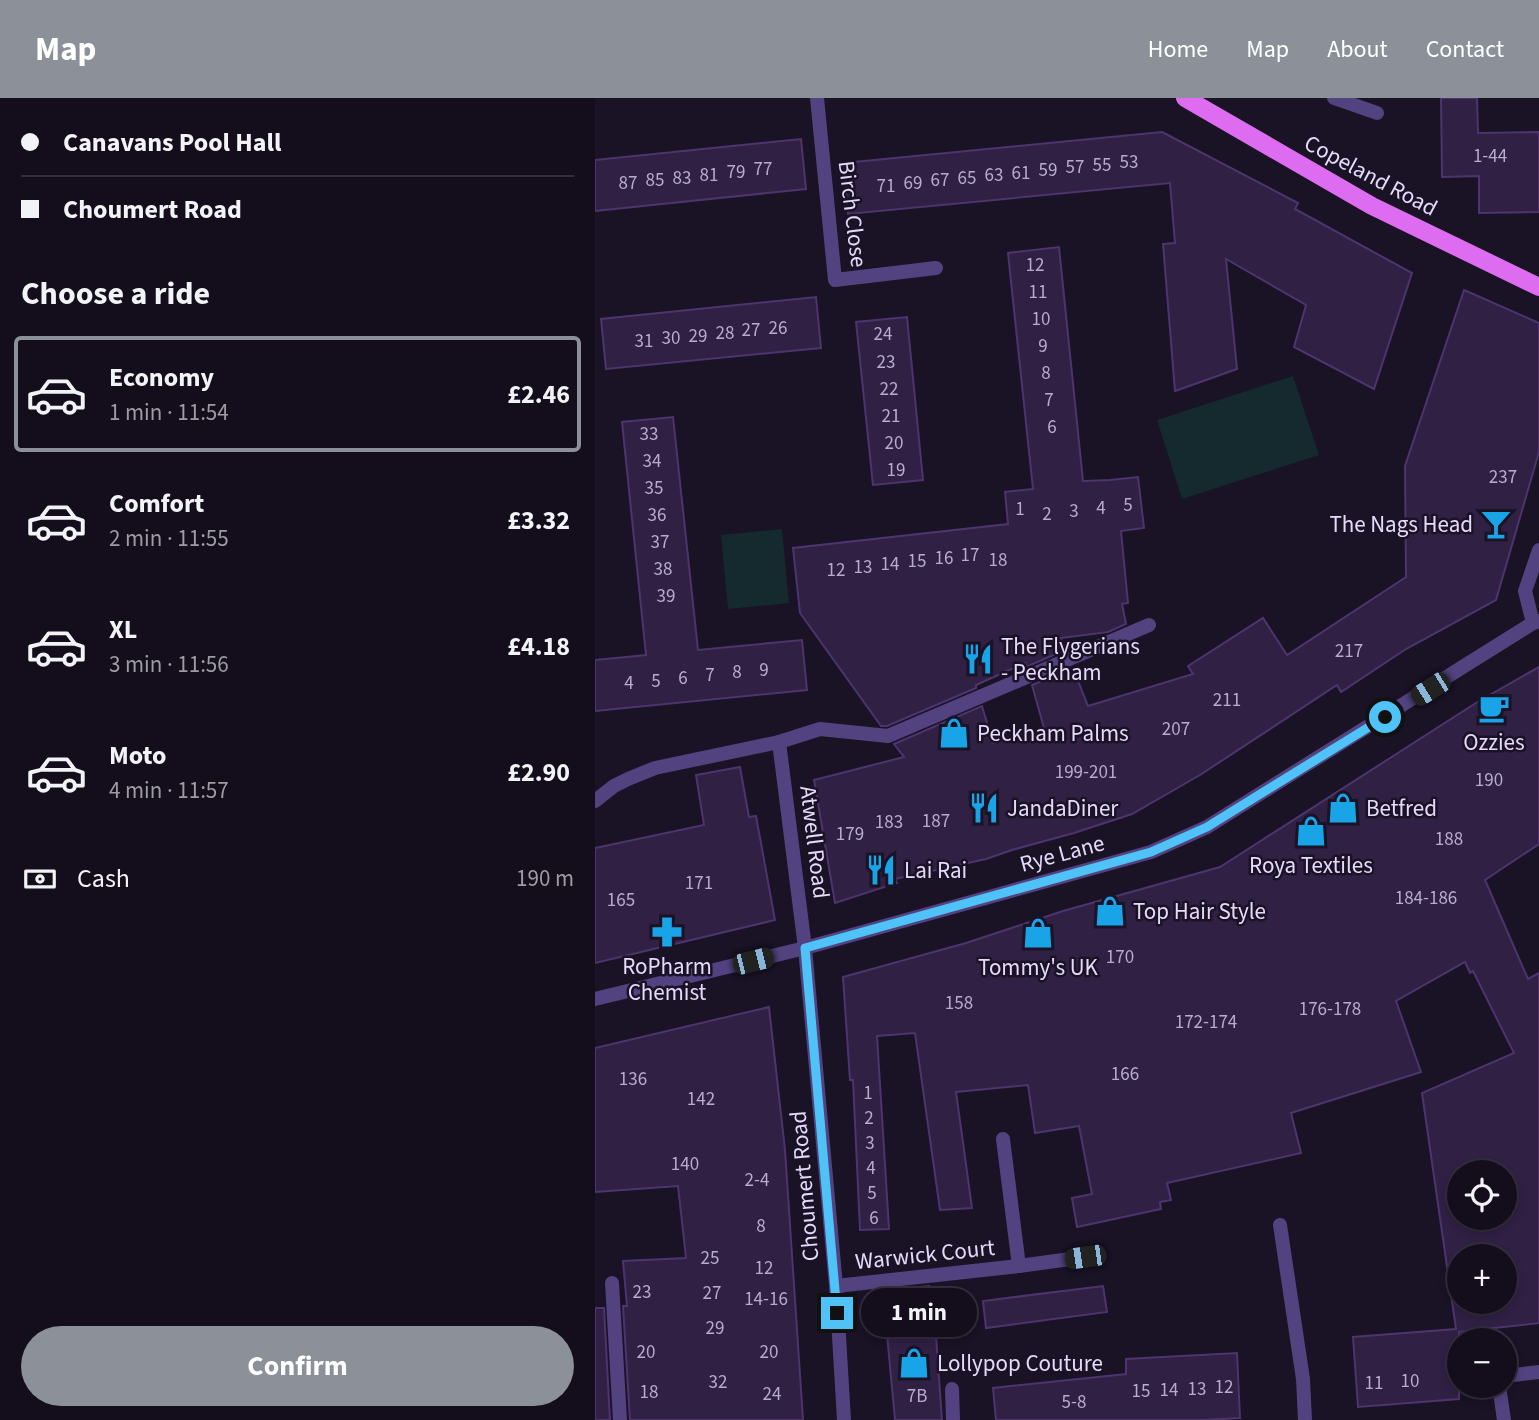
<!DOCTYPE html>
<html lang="en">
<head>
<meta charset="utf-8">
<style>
  body { margin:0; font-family:"Source Sans 3",sans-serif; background:#211c29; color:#f1f3f6; height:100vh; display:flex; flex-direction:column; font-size:26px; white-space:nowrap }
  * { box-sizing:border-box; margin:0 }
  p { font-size:23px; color:#9d9ca3 }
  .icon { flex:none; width:38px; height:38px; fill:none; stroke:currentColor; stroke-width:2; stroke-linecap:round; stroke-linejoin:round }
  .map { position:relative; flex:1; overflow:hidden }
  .drawer { display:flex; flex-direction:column; background:#140e1c; width:595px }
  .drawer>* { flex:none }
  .top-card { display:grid; align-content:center; height:154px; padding:0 21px; background:#140e1c }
  .tools { position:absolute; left:852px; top:1062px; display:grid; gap:14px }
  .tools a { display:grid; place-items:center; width:70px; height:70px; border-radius:50%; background:#140e1c; box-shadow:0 4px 10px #0003,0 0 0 2px #332e3b; font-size:35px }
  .end { position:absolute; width:32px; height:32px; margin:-16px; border:9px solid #4fc3f7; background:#111; box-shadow:0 0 0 4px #111 }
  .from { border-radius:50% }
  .bubble { position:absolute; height:49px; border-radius:24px; background:#140e1c; box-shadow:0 4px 10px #0003,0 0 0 2px #332e3b; font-size:23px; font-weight:700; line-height:49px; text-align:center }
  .car { position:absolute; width:21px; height:42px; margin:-21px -10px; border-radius:9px; box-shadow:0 0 5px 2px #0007; background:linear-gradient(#222 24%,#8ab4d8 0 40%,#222 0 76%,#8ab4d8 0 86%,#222 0) }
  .top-card b { display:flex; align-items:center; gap:24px; height:66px; font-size:26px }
  .top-card b+b { border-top:2px solid #332e3b }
  .top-card i { width:18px; height:18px; background:#f1f3f6 }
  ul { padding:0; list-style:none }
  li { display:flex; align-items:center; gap:21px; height:116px; margin:0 14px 10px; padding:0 7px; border:4px solid transparent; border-radius:7px }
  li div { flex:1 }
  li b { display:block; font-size:26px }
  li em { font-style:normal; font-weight:700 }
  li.selected { border-color:#8c9099 }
  li>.icon { width:63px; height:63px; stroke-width:1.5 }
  h2 { padding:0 21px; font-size:32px; line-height:84px }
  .pay { display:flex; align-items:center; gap:18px; height:77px; padding:0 21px; font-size:26px }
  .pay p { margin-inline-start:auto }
  .action { display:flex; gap:14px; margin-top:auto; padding:14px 21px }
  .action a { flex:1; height:80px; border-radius:42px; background:#8c9099; color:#fff; font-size:28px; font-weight:700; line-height:80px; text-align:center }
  header { display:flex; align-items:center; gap:42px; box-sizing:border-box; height:98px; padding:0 35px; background:#8c9099; color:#fff }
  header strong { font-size:33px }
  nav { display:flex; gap:38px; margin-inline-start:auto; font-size:24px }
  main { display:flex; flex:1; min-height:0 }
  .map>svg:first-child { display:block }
</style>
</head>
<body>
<header>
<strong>Map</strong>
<nav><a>Home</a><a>Map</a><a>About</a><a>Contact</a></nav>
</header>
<main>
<section class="drawer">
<div class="top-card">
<b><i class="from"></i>Canavans Pool Hall</b>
<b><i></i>Choumert Road</b>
</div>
<h2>Choose a ride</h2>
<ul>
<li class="selected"><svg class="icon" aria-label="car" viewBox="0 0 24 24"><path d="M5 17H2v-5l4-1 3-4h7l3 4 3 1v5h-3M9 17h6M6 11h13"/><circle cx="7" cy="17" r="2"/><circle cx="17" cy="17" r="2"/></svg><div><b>Economy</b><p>1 min · 11:54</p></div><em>£2.46</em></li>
<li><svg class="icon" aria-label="car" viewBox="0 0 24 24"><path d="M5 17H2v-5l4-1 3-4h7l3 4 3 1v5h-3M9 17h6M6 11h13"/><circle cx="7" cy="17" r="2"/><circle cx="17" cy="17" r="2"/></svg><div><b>Comfort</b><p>2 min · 11:55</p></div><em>£3.32</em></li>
<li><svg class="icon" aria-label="car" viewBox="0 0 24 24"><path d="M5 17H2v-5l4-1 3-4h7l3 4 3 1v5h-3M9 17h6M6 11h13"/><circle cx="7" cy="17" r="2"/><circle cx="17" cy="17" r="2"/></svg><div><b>XL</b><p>3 min · 11:56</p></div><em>£4.18</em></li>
<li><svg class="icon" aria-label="car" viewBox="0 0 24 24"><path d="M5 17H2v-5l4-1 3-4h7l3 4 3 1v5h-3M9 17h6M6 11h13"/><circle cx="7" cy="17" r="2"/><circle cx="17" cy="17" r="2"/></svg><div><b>Moto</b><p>4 min · 11:57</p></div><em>£2.90</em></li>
</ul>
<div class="pay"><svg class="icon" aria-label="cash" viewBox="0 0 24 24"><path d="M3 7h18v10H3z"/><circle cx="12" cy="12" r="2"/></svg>Cash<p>190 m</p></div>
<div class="action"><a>Confirm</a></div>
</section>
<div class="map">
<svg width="944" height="1322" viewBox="0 0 944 1322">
  <rect width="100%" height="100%" fill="#1a1225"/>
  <g fill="#152a2f">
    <polygon points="698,278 724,357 587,401 562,322"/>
    <polygon points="187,431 194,505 133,511 126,437"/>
  </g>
  <g fill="#302044" stroke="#4d346e" stroke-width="2" fill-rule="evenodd">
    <polygon points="846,0 882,0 883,35 944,34 944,114 884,115 884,78 847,79"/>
    <polygon points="567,34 703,105 700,111 817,175 779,291 699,249 711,207 631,161 642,271 580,293 568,146 580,145 575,85 253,116 249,65"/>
    <polygon points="206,41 211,91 0,113 0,62"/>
    <polygon points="464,149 488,383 515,382 543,379 549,430 526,433 533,505 527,506 531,526 513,534 466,540 470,552 431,569 430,565 381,587 381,590 292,628 286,628 205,515 198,450 413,426 410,394 438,391 413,155"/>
    <polygon points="869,192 944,225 944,354 901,502 811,551 746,594 742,587 605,677 537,716 479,735 417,752 391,761 300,781 302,785 240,805 219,682 309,659 299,646 387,608 398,645 449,630 437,587 478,570 493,608 598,576 593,568 668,520 692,557 811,479 810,368"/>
    <polygon points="221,199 226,250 11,271 6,221"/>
    <polygon points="312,219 328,382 278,387 261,224"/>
    <polygon points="78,319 103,552 207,542 212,592 0,613 0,562 51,557 27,324"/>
    <path d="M 944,569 L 944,746 L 890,782 L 933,881 L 944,875 L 944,1225 L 864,1234 L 864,1301 L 763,1309 L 758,1239 L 861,1231 L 827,995 L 919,955 L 878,873 L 875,875 L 870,864 L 801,903 L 826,974 L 696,1015 L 706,1055 L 572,1085 L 576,1102 L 565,1104 L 566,1111 L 482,1129 L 477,1100 L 497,1096 L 484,1028 L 440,1035 L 433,987 L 361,994 L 377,1110 L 345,1112 L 320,935 L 282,938 L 294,1131 L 265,1132 L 258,982 L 255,982 L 248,879 L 371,845 L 468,813 L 625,769 L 884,603 ZM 864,1074 L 910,1074 L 910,1120 L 864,1120 ZM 864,1158 L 910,1158 L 910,1204 L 864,1204 Z"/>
    <polygon points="145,669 154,719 161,718 180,822 0,865 0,750 109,727 101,677"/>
    <polygon points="174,909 190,1052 208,1322 35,1322 28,1208 32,1208 28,1163 91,1160 83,1088 0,1094 0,950"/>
    <polygon points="334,1188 336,1210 339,1210 347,1322 300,1322 288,1193"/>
    <polygon points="508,1188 512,1214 391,1230 388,1203"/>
    <polygon points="0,1210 9,1210 15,1322 0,1322"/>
    <polygon points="642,1255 645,1320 608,1322 401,1322 398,1290 531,1276 531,1261"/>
  </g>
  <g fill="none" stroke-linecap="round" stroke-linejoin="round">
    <g stroke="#52427f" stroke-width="14">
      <polyline points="739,0 782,15"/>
      <polyline points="0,703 19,688 33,681 60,670 184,644 225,631 293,638 554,527"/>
      <polyline points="408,1041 424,1168"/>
      <polyline points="685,1127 708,1281 710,1322"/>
      <polyline points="241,1188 424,1168 490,1159"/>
    </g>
    <g stroke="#52427f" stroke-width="14">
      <polyline points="222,0 240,182 341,170"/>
      <polyline points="938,525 930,493 944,452"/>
      <polyline points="184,644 210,850 241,1188 249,1322"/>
      <polyline points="0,901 210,850 556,754 612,729 938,525 944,523"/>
      <polyline points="17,1185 25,1322"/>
      <polyline points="910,1278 944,1274"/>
      <polyline points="904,1288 909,1322"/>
      <polyline points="357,1291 358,1322"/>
    </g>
    <polyline stroke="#dd6cf0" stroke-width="18" points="590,0 777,108 944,189"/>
  </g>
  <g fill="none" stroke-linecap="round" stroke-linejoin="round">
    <polyline stroke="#4fc3f7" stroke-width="9" points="242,1215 210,850 556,754 612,729 790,619"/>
  </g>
  <defs>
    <g id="bar-bare" transform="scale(2.415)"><path d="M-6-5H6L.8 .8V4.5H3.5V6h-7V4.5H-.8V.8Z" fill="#19a4e8" stroke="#1a1225" stroke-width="2.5" paint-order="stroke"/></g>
    <g id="restaurant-bare" transform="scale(2.415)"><path d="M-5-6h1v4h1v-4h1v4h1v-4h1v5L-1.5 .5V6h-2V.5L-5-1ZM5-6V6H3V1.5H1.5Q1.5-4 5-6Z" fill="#19a4e8" stroke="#1a1225" stroke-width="2.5" paint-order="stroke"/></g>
    <g id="cafe-bare" transform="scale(2.415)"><path d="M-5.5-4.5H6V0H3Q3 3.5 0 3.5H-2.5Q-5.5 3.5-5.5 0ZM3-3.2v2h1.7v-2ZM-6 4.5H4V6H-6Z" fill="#19a4e8" stroke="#1a1225" stroke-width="2.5" paint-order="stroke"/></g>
    <g id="shop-bare" transform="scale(2.415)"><path d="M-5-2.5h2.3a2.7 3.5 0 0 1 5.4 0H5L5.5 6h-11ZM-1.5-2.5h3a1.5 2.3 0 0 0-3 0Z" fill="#19a4e8" stroke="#1a1225" stroke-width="2.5" paint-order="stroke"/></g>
    <g id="pharmacy-bare" transform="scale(2.415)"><path d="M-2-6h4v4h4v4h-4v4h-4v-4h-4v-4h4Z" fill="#19a4e8" stroke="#1a1225" stroke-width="2.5" paint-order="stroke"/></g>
  </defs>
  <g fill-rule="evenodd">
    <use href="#bar-bare" x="901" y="426"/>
    <use href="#restaurant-bare" x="383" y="561"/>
    <use href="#cafe-bare" x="899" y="610"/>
    <use href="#shop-bare" x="359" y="635"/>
    <use href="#restaurant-bare" x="389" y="710"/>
    <use href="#shop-bare" x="748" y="710"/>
    <use href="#shop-bare" x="716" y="733"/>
    <use href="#restaurant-bare" x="286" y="772"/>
    <use href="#shop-bare" x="515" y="813"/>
    <use href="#pharmacy-bare" x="72" y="834"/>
    <use href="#shop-bare" x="443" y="835"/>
    <use href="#shop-bare" x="319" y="1265"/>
  </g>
  <g text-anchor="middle" stroke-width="5" stroke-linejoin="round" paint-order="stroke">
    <g font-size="19" fill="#b8accd">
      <text x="895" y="64">1-44</text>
      <text x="534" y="70">53</text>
      <text x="507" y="73">55</text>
      <text x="480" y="75">57</text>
      <text x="168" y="77">77</text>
      <text x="453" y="78">59</text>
      <text x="141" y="80">79</text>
      <text x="426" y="81">61</text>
      <text x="114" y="83">81</text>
      <text x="399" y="83">63</text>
      <text x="87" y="86">83</text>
      <text x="372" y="86">65</text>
      <text x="60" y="88">85</text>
      <text x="345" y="88">67</text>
      <text x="33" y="91">87</text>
      <text x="318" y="91">69</text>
      <text x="291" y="94">71</text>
      <text x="440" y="173">12</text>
      <text x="443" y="200">11</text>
      <text x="446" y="227">10</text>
      <text x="183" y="236">26</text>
      <text x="156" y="238">27</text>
      <text x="130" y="241">28</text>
      <text x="288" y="242">24</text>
      <text x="103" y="244">29</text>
      <text x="76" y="246">30</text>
      <text x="49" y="249">31</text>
      <text x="448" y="254">9</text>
      <text x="291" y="270">23</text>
      <text x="451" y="281">8</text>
      <text x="294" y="297">22</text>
      <text x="454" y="308">7</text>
      <text x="296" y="324">21</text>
      <text x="457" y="335">6</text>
      <text x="54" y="342">33</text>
      <text x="299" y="351">20</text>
      <text x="57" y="369">34</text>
      <text x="301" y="378">19</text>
      <text x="908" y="385">237</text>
      <text x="59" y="396">35</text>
      <text x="533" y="413">5</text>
      <text x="506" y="416">4</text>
      <text x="425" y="417">1</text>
      <text x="479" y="419">3</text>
      <text x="452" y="422">2</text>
      <text x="62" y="423">36</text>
      <text x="65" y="450">37</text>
      <text x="375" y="463">17</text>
      <text x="349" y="466">16</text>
      <text x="403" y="468">18</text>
      <text x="322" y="469">15</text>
      <text x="295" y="472">14</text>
      <text x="268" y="475">13</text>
      <text x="68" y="477">38</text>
      <text x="241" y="478">12</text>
      <text x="71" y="504">39</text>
      <text x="754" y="559">217</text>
      <text x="169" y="578">9</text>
      <text x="142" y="580">8</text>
      <text x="115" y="583">7</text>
      <text x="88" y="586">6</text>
      <text x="61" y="589">5</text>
      <text x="34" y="591">4</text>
      <text x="632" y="608">211</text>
      <text x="581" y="637">207</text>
      <text x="491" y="680">199-201</text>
      <text x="894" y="688">190</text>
      <text x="341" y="729">187</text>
      <text x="294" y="730">183</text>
      <text x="255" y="742">179</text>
      <text x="854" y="747">188</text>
      <text x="104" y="791">171</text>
      <text x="831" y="806">184-186</text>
      <text x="26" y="808">165</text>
      <text x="525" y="865">170</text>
      <text x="364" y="911">158</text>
      <text x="735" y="917">176-178</text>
      <text x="611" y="930">172-174</text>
      <text x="530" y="982">166</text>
      <text x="38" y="987">136</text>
      <text x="273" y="1001">1</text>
      <text x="106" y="1007">142</text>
      <text x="274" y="1026">2</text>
      <text x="275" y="1051">3</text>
      <text x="90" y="1072">140</text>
      <text x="276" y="1076">4</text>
      <text x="162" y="1088">2-4</text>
      <text x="277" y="1101">5</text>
      <text x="279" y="1126">6</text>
      <text x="166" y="1134">8</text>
      <text x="115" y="1166">25</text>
      <text x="169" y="1176">12</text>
      <text x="47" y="1200">23</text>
      <text x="117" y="1201">27</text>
      <text x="171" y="1207">14-16</text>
      <text x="120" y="1236">29</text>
      <text x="51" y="1260">20</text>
      <text x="174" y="1260">20</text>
      <text x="815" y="1289">10</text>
      <text x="123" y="1290">32</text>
      <text x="779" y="1291">11</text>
      <text x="629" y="1295">12</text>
      <text x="602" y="1297">13</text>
      <text x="574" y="1298">14</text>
      <text x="546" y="1299">15</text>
      <text x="54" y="1300">18</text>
      <text x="177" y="1302">24</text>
      <text x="322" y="1304">7B</text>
      <text x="479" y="1310">5-8</text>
    </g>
    <g font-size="23" fill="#e5dafb" stroke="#1a1225">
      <text transform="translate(776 77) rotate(28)" y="8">Copeland Road</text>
      <text transform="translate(258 116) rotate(83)" y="8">Birch Close</text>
      <text transform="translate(220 744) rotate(83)" y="8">Atwell Road</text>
      <text transform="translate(467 755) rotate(-15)" y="8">Rye Lane</text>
      <text transform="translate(209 1088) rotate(-95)" y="8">Choumert Road</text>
      <text transform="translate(330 1156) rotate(-6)" y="8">Warwick Court</text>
    </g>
    <g font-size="23" fill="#e5dafb" stroke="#1a1225" text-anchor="start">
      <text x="878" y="434" text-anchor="end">The Nags Head</text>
      <text x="406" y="556">The Flygerians<tspan x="406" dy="26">- Peckham</tspan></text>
      <text x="382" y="643">Peckham Palms</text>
      <text x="899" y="652" text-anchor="middle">Ozzies</text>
      <text x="412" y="718">JandaDiner</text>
      <text x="771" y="718">Betfred</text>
      <text x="716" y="775" text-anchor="middle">Roya Textiles</text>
      <text x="309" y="780">Lai Rai</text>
      <text x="538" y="821">Top Hair Style</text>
      <text x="72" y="876" text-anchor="middle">RoPharm<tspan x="72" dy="26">Chemist</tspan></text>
      <text x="443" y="877" text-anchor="middle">Tommy's UK</text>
      <text x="342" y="1273">Lollypop Couture</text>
    </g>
  </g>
</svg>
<div class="tools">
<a><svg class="icon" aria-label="locate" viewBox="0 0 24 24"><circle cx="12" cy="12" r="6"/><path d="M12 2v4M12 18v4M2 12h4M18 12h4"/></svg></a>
<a>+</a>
<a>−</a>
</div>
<i class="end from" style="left:790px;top:619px"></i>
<i class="end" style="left:242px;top:1215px"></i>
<div class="bubble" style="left:266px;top:1190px;width:116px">1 min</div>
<i class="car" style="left:835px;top:591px;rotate:238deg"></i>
<i class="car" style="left:158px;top:863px;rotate:76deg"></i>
<i class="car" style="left:490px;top:1159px;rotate:262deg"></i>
</div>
</main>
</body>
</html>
